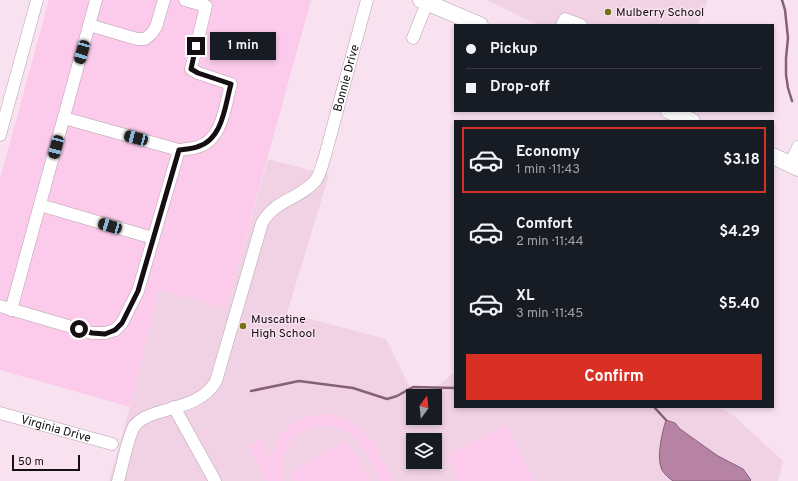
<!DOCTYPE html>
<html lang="en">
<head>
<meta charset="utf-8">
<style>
  body { margin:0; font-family:Overpass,sans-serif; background:#242831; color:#f1f3f6; height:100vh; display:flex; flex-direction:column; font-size:15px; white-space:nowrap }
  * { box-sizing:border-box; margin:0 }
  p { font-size:13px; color:#9ea1a6 }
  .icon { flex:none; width:22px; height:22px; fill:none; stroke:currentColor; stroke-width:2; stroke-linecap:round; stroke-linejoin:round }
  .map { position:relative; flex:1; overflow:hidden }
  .sheet { position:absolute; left:454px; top:120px; width:320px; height:288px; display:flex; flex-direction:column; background:#171b24; border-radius:0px; box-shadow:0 2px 6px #0003 }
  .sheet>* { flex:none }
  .guide { position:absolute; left:454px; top:24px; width:320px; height:88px; border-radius:0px; box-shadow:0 2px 6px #0003; display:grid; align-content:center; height:88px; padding:0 12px; background:#171b24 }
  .needle { width:26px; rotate:15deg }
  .controls { position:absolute; left:406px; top:389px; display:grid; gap:8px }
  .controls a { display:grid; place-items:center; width:36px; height:36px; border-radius:0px; background:#171b24; box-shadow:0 2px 6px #0003; font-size:20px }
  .scale { position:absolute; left:12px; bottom:10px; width:68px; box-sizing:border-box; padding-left:4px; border:2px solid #150e12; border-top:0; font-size:11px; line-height:14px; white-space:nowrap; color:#150e12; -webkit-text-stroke:3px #f9e2f0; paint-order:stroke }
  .end { position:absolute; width:18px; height:18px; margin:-9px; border:5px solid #150e12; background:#fff; box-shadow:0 0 0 2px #fff }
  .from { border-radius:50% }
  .bubble { position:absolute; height:28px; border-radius:0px; background:#171b24; box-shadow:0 2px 6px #0003; font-size:13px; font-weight:700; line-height:28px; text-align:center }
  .car { position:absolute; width:12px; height:24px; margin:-12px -6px; border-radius:5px; box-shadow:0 0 3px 1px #0007; background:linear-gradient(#222 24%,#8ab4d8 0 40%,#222 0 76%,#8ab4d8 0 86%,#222 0) }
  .guide b { display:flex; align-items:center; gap:14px; height:38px; font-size:15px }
  .guide b+b { border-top:1px solid #363941 }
  .guide i { width:10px; height:10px; background:#f1f3f6 }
  ul { padding:7px 0 0; list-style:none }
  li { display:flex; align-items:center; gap:12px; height:66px; margin:0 8px 6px; padding:0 4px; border:2px solid transparent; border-radius:0px }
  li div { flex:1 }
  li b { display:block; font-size:15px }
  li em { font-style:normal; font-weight:700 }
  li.selected { border-color:#d93025 }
  li>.icon { width:36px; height:36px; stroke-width:1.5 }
  .cta { display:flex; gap:8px; margin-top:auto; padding:8px 12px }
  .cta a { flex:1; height:46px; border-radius:0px; background:#d93025; color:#fff; font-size:16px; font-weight:700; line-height:46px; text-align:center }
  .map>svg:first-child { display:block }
</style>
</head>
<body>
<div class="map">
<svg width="798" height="481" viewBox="0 0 798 481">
  <rect width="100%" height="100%" fill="#f9e2f0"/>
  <g fill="#f1d2e5" fill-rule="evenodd">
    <polygon points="487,0 708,0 698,25 538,25"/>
    <path d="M 268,159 L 329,175 L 287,313 L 386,339 L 414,396 L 413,396 L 413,418 L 435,418 L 435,396 L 425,396 L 455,372 L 455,407 L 718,407 L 733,415 L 783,461 L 778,481 L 109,481 L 130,407 L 159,290 L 226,308 ZM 413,440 L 435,440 L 435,462 L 413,462 Z"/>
  </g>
  <g fill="#fccaea">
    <polygon points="49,0 311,0 226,308 159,290 130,407 0,370 0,179"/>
    <path d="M 322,414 C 366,416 376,448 394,481 L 381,481 C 372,467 362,441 348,433 C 313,411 274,442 284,481 L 268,481 L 248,447 L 259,438 L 270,460 C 279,433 293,416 322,414 Z"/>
    <polygon points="506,425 534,481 460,481 447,455"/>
    <polygon points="346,440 370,481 294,481 289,473"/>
  </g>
  <path fill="#b783a5" stroke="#866079" d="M 666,420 L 675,423 L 680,429 L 718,456 L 743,469 L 751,480 L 750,481 L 673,481 C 669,478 665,475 662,470 C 656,458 662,433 666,420 Z"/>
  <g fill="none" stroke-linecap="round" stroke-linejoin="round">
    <g stroke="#866079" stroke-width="2.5">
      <polyline points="782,0 785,10 788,38 786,58 786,75 788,88 792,101"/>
      <polyline points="251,391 299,381 353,388 387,399 397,396 413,387 455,388"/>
      <polyline points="654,407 666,420"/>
    </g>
    <g stroke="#b7a1af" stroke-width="13">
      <g id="minor">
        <polyline points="89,25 137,39 145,39 152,33 156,27 164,0"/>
        <polyline points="562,25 565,19 581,25"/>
        <polyline points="413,38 427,3"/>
        <polyline points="64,118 179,150"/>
        <polyline points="0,135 37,0"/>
        <polyline points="790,164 798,147"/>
        <polyline points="40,205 153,238"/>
        <path d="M 0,306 L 92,333 L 105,333 L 115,330 L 122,323 L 138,291 L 179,150 C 185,149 191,149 197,147 C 223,140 225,105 231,84 L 198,73 L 191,69 L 206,6 L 185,0"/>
        <polyline points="11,310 96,0"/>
        <polyline points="174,407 215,481"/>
        <path id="s1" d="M 0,413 L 112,444"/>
        <path id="s2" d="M 118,481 C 122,468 128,435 135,425 C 140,419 148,416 156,413 C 177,406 204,403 216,381 L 262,223 C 275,199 301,199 316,180 C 321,173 322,164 325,156 L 367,0"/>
      </g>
    </g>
    <g stroke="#b7a1af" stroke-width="17">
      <g id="major">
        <polyline points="421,0 480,25"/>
        <polyline points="669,111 692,121"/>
        <polyline points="773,156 798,168"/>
      </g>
    </g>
    <use href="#minor" stroke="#fff" stroke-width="12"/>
    <use href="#major" stroke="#fff" stroke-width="16"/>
  </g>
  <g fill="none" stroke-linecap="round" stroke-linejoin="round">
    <path stroke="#150e12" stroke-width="5" d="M 79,329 L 92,333 L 105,334 L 115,330 L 122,323 L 138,291 L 179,150 C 185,149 192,149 197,147 C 223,140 225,105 231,84 L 198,73 L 191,69 L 196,46"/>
  </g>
  <g fill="#737216" stroke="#f9e2f0" stroke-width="1.5">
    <circle cx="608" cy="12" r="4"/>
    <circle cx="243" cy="326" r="4"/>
  </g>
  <g text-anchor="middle" stroke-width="3" stroke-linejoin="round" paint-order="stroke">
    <g font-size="12" fill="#150e12" stroke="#f9e2f0" text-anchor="start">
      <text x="616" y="16">Mulberry School</text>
      <text x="251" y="323">Muscatine<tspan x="251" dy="14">High School</tspan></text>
    </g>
    <g font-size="12" fill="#150e12" stroke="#f9e2f0">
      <text dy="4" stroke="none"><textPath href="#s2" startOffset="494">Bonnie Drive</textPath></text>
      <text dy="4" stroke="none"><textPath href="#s1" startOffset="58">Virginia Drive</textPath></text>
    </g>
  </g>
</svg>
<div class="controls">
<a><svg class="needle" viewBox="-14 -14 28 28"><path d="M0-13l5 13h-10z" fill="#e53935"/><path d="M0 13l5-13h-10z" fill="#9ea1a6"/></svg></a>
<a><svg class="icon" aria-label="layers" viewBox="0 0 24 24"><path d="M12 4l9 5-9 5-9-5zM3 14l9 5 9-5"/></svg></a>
</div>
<div class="scale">50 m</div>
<i class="end from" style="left:79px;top:329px"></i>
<i class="end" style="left:196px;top:46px"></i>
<div class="bubble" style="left:210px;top:32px;width:66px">1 min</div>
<i class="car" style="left:82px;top:52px;rotate:196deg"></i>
<i class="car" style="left:136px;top:138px;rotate:285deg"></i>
<i class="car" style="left:56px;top:147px;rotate:195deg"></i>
<i class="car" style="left:110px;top:226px;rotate:286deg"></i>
<div class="guide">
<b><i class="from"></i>Pickup</b>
<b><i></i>Drop-off</b>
</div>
<section class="sheet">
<ul>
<li class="selected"><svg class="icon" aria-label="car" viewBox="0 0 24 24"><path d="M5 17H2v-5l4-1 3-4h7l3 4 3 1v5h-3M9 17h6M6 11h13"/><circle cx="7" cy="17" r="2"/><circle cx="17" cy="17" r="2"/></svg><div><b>Economy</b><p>1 min · 11:43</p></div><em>$3.18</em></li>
<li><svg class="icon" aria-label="car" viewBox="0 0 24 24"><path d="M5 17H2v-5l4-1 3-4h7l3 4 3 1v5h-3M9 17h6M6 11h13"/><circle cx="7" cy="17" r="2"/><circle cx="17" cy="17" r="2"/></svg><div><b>Comfort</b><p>2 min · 11:44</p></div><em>$4.29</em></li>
<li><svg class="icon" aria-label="car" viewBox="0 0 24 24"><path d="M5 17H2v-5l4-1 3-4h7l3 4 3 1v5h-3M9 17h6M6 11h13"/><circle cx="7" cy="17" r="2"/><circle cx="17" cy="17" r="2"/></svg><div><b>XL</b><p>3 min · 11:45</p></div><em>$5.40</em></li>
</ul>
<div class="cta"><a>Confirm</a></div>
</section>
</div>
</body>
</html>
